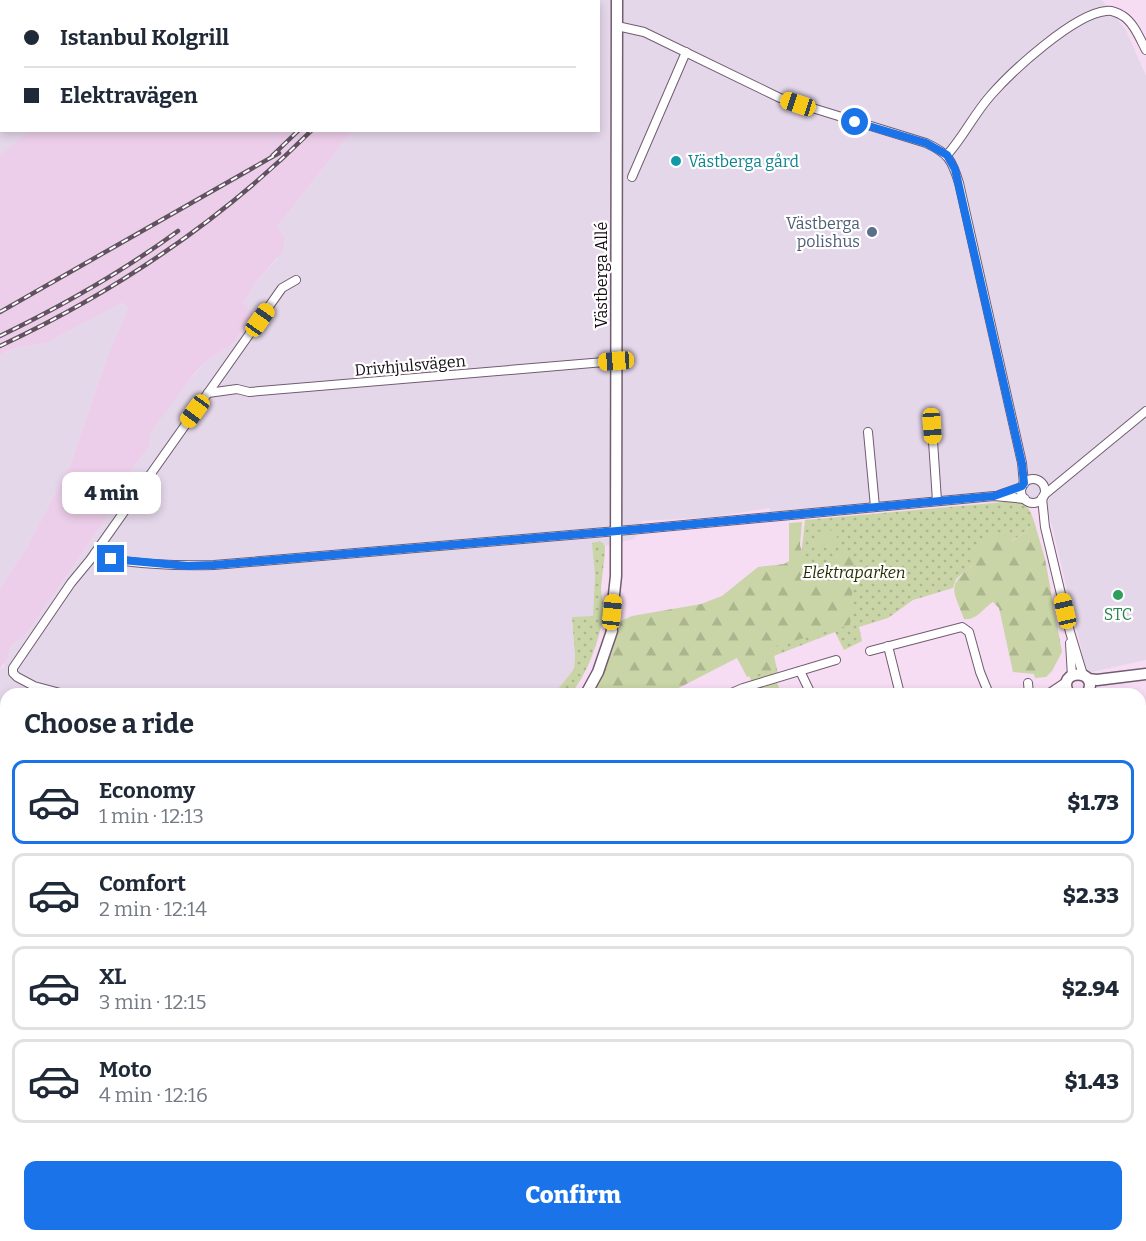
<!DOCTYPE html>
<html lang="en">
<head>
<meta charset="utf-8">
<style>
  body { margin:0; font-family:Bitter,serif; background:#f2f2f3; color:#1f2937; height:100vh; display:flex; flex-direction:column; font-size:22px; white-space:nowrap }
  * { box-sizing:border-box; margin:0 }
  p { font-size:20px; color:#747a83 }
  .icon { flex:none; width:33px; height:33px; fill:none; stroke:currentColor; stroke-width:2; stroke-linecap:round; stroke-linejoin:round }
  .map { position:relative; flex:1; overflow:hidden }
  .panel { position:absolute; left:0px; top:688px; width:1146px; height:554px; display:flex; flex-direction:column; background:#fff; border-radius:18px 18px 0 0; box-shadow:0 3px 9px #0003 }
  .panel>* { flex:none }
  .hud { position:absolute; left:0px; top:0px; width:600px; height:132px; box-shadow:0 3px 9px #0003; display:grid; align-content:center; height:132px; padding:0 24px; background:#fff }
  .end { position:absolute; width:27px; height:27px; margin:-14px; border:8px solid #1a73e8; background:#fff; box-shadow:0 0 0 3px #fff }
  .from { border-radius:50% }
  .bubble { position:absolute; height:42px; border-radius:12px; background:#fff; box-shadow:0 3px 9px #0003; font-size:20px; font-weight:800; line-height:42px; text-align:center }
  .car { position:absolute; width:18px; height:36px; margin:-18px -9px; border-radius:8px; box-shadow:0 0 4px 2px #0007; background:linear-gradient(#f5c518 24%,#345 0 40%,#f5c518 0 76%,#345 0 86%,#f5c518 0) }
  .hud b { display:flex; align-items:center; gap:21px; height:57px; font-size:22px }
  .hud b+b { border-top:2px solid #e0e1e3 }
  .hud i { width:15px; height:15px; background:#1f2937 }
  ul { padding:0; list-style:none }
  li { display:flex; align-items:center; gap:18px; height:84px; margin:0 12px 9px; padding:0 12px; border:3px solid #e0e1e3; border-radius:12px }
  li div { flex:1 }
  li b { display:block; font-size:22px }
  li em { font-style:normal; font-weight:800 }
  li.selected { border-color:#1a73e8 }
  li>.icon { width:54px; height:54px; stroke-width:1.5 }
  h2 { padding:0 24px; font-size:27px; line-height:72px }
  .cta { display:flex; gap:12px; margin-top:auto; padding:12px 24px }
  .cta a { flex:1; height:69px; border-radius:12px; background:#1a73e8; color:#fff; font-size:24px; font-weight:800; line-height:69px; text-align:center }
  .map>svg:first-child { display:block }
</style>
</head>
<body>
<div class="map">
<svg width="1146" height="1241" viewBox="0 0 1146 1241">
  <defs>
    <pattern id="grass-dots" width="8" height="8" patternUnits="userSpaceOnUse" patternTransform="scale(1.5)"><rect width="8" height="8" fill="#c9d5a6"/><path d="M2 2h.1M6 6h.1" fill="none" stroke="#acb68e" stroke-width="1.8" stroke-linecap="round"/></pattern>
    <pattern id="forest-firs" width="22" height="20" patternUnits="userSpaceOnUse" patternTransform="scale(1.5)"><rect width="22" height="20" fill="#c9d5a6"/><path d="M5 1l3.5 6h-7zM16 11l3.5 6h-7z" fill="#acb68e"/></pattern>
  </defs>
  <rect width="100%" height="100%" fill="#f6ddf4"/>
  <g fill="#e5d7ea">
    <polygon points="0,0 188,0 2,2 2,130 30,131 0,155"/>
    <polygon points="478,0 1102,0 1126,30 1146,76 1146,660 1087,673 1045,497 768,522 770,508 713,517 642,521 641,529 634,539 605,546 600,542 593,543 595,575 593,616 572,618 575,656 574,669 554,694 504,694 503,688 499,688 498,694 6,694 6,754 0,753 0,669 3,668 10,647 26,634 105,520 107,501 149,447 149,436 153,429 172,401 205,362 231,345 242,303 255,283 277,259 277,227 352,131 598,130 598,2 477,1"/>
    <polygon points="123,301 128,308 109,353 71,463 29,544 0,588 0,355 14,348 46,343"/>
    <polygon points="6,864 6,917 0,919 0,866"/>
  </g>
  <g fill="#edceea">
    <polygon points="188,0 478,0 186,1"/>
    <polygon points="30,130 352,131 277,227 285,239 283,251 255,283 243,303 253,313 244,328 231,345 205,362 194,374 153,429 149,436 149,447 107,501 105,520 26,634 10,647 7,659 0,669 0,588 29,544 71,463 109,353 128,308 123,302 46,343 14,348 0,355 0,155"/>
    <polygon points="3,1055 6,1065 6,1116 0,1118 0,1056"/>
    <polygon points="6,1133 6,1236 58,1236 59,1241 0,1241 0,1135"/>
  </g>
  <g fill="url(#grass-dots)">
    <path d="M 1015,501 C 1028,503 1030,510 1034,521 L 1024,533 L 973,565 L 956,579 L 953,588 L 913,600 L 888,618 L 859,627 L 862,641 L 844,650 L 835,632 L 774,656 L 778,674 L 751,681 L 747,668 L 801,556 L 805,520 Z"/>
    <path d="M 600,541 L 605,546 C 605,560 602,575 601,588 C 601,595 604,603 604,611 C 600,639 588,673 571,694 L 554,694 L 574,669 L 575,656 L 572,617 L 593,616 L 595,575 L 592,543 Z"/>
    <polygon points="1146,1150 1146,1177 1140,1177 1140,1153"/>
    <polygon points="568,1236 718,1236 715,1241 557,1241"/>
  </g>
  <g fill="url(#forest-firs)">
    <path d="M 1034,521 L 1045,559 L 1062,652 L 1052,671 L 1046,677 L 1035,678 L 1034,674 L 1013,672 L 999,608 L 993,602 C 983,608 977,621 964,619 C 953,589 946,587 973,565 C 973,562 973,558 973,555 C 977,538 1000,527 1012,541 L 1024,533 Z"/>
    <polygon points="802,522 800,545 805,565 839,574 842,568 834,561 834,551 844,548 854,563 850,625 772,647 774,670 747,677 737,658 667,694 592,694 612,652 621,621 632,616 701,604 722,596 758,567 784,564 789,561 789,523"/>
    <polygon points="777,683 782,694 751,694 750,691"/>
  </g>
  <polygon fill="#c9d5a6" points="836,530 838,545 818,546 816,532"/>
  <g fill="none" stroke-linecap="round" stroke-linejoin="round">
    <g stroke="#725c70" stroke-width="10">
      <g id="minor">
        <path d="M 617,26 L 644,32 L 780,98 L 926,143 C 948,153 952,160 959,183 L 1022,463 L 1024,484"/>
        <path d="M 947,155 C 964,136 974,114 991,95 C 1012,71 1074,14 1106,11 C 1111,10 1118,13 1123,16 C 1134,23 1140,39 1146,50"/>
        <polyline points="632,177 686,52"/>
        <polyline points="208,393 237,389 249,392 616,361"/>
        <polyline points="932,426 937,501"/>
        <polyline points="868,432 875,507"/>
        <circle cx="1033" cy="491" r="12"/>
        <polyline points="999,495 1022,487"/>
        <polyline points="1044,495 1146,411"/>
        <polyline points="1042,498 1045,527 1070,632 1083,675"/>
        <path d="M 95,553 C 116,565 188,566 214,565 L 641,529 L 994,496 L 1025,499"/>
        <polyline points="1070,643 1072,676"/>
        <polyline points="888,646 900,694"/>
        <polyline points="870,651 962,627 969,632 980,672 989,694"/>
        <polyline points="800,671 811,694"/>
        <polyline points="1028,683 1029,694"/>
        <polyline points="64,694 34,686 17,677 13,673 13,668 71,583 90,560 282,288 296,280"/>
        <polyline points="729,694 743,688 836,660"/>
        <polyline points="1048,694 1066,682"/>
        <polyline points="0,876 6,874"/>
        <polyline points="0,916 6,914"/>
        <polyline points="6,995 0,997 6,1016"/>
        <polyline points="1140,1048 1146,1044"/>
        <polyline points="1140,1135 1146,1132"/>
        <polyline points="1140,1226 1146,1225"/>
        <polyline points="198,1236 200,1241"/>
        <polyline points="446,1236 447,1241"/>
        <polyline points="69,1237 75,1236"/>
        <polyline points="273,1241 280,1236"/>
        <polyline points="543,1241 555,1236"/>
        <polyline points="1068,1241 1085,1236"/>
      </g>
    </g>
    <g stroke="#725c70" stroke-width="13">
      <g id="tertiary">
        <polyline points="1088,679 1097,680 1146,674"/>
        <polyline points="586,694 598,672 612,631 611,622 616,576 617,0"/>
        <path d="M 1069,694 C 1054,668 1102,668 1087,694"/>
        <polyline points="1140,902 1146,920"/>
        <polyline points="0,935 6,933"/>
        <polyline points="1140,938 1140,952"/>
        <polyline points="1140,963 1145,962"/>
        <polyline points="727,1241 729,1236"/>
      </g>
    </g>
    <g stroke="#725c70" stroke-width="13">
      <g id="secondary">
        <polyline points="0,965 6,963"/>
        <polyline points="0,978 6,975"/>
      </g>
    </g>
    <g stroke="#725c70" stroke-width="17">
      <g id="motorway">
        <polyline points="1140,745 1146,743"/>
        <polyline points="1140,760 1146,757"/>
        <polyline points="1140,774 1146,771"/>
        <polyline points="1140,791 1146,788"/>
        <polyline points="0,805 6,807"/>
        <polyline points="0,818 6,819"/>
        <polyline points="0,854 6,853"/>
      </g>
    </g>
    <use href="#minor" stroke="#fff" stroke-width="8"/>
    <use href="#tertiary" stroke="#fff" stroke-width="10"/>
    <use href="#secondary" stroke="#fff" stroke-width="10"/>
    <use href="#motorway" stroke="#fff" stroke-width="15"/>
    <g stroke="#60525f" stroke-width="4.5">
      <g id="rail">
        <polyline points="413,2 414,0"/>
        <polyline points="428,2 429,0"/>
        <polyline points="454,2 456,0"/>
        <polyline points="272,156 299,130"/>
        <polyline points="0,312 279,153"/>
        <path d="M 0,336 C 62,306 122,272 178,231"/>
        <path d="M 0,346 C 115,292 222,220 312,130"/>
        <polyline points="1140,1188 1146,1189"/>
        <polyline points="1140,1200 1146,1202"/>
      </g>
    </g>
    <use href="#rail" stroke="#fff" stroke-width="2" stroke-dasharray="7" stroke-linecap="butt"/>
  </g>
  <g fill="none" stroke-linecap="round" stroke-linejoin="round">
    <polyline stroke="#1a73e8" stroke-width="8" points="111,559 188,566 214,565 641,529 994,496 1022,486 1024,483 1022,464 955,169 947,155 926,143 855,122"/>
  </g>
  <circle fill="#0f9aa8" stroke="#fff" stroke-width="2" cx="676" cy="161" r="6"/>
  <circle fill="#5c6f8a" stroke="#fff" stroke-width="2" cx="872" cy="232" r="6"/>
  <circle fill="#2e9e5b" stroke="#fff" stroke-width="2" cx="1118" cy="595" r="6"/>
  <g text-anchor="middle" stroke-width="4.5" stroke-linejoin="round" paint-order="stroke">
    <g font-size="16" fill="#0d838f" stroke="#fff" text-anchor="start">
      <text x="688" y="167">Västberga gård</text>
    </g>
    <g font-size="16" fill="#4e5e75" stroke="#fff" text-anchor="end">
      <text x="860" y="229">Västberga<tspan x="860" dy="18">polishus</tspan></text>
    </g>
    <g font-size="16" fill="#140b13" stroke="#fff">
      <text transform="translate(601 275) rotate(-90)" y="6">Västberga Allé</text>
      <text transform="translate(410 365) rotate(-5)" y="6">Drivhjulsvägen</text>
    </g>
    <g font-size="16" font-style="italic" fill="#272f02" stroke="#fff">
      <text x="854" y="578">Elektraparken</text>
    </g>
    <g font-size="16" fill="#27864d" stroke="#fff">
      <text x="1118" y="620">STC</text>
    </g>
  </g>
</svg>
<i class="end from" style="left:855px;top:122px"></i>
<i class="end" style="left:111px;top:559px"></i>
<div class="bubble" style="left:62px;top:472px;width:99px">4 min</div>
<i class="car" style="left:798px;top:104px;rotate:288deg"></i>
<i class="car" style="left:260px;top:320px;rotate:35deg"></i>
<i class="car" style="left:616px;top:361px;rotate:266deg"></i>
<i class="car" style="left:195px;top:411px;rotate:216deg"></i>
<i class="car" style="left:932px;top:426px;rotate:176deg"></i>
<i class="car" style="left:1065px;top:611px;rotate:347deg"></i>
<i class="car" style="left:612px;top:612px;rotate:6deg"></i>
<div class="hud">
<b><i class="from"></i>Istanbul Kolgrill</b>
<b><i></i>Elektravägen</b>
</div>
<section class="panel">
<h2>Choose a ride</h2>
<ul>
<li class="selected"><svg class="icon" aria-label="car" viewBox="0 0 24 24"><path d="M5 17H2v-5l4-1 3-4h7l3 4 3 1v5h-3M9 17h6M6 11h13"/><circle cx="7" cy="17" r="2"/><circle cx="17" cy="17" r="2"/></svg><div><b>Economy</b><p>1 min · 12:13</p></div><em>$1.73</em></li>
<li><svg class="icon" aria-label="car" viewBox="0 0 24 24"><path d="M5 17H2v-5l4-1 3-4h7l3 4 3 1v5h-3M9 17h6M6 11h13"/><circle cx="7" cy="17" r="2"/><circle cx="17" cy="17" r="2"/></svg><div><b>Comfort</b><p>2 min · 12:14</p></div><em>$2.33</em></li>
<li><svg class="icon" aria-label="car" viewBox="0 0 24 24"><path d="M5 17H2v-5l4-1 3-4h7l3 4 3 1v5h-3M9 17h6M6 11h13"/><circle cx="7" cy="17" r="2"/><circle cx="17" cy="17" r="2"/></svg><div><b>XL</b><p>3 min · 12:15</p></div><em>$2.94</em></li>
<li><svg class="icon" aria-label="car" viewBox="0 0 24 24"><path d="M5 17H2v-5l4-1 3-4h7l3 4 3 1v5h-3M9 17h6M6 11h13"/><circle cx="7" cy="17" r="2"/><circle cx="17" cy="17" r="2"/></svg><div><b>Moto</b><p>4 min · 12:16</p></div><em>$1.43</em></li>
</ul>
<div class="cta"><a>Confirm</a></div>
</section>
</div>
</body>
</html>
